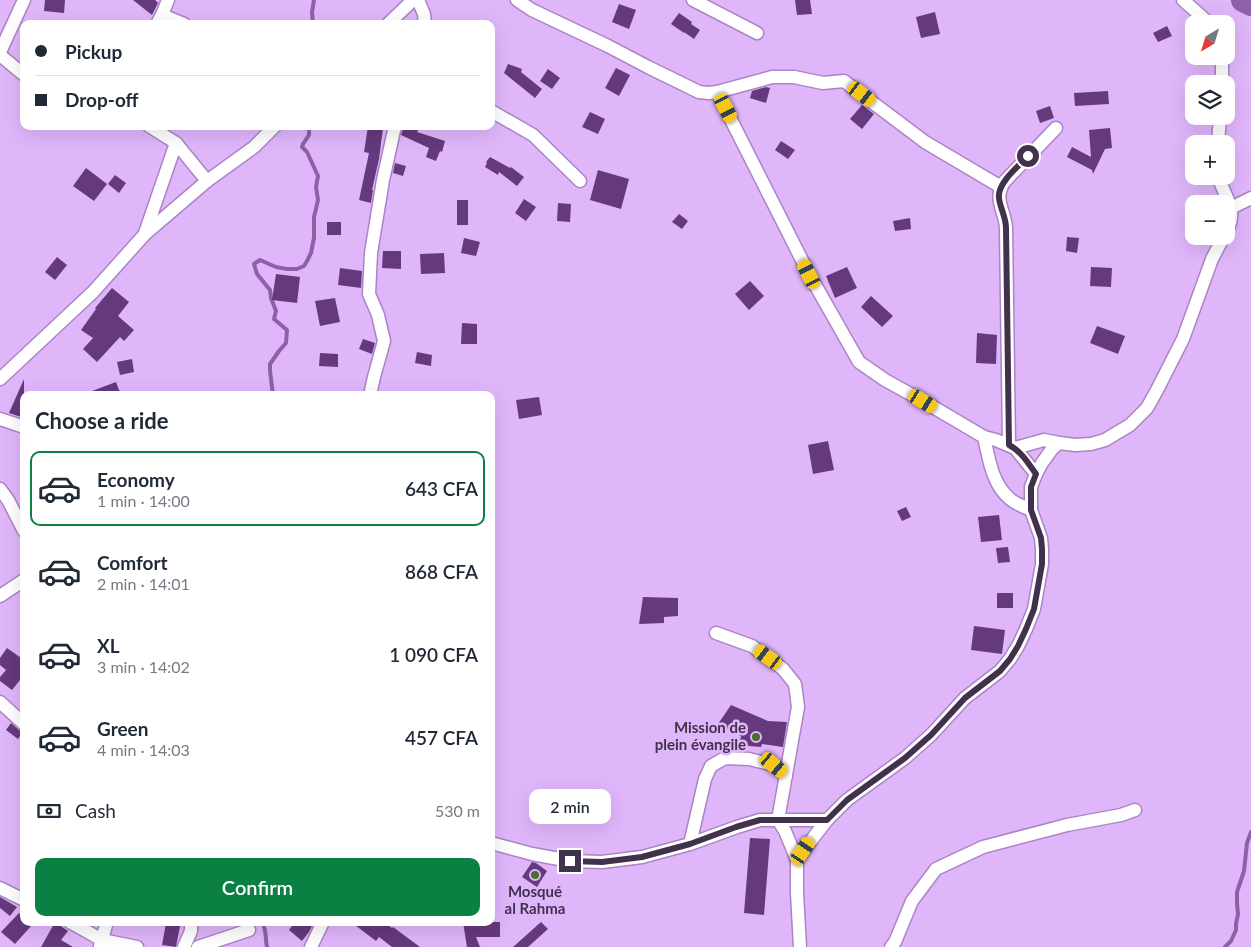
<!DOCTYPE html>
<html lang="en">
<head>
<meta charset="utf-8">
<style>
  body { margin:0; font-family:Lato,sans-serif; background:#f6f6f7; color:#1f2937; height:100vh; display:flex; flex-direction:column; font-size:19px; white-space:nowrap }
  * { box-sizing:border-box; margin:0 }
  p { font-size:16px; color:#747a83 }
  .icon { flex:none; width:28px; height:28px; fill:none; stroke:currentColor; stroke-width:2; stroke-linecap:round; stroke-linejoin:round }
  .map { position:relative; flex:1; overflow:hidden }
  .panel { position:absolute; left:20px; top:391px; width:475px; height:535px; display:flex; flex-direction:column; background:#fff; border-radius:10px; box-shadow:0 5px 20px #0002 }
  .panel>* { flex:none }
  .top-card { position:absolute; left:20px; top:20px; width:475px; height:110px; border-radius:10px; box-shadow:0 5px 20px #0002; display:grid; align-content:center; height:110px; padding:0 15px; background:#fff }
  .needle { width:32px; rotate:218deg }
  .controls { position:absolute; left:1185px; top:15px; display:grid; gap:10px }
  .controls a { display:grid; place-items:center; width:50px; height:50px; border-radius:10px; background:#fff; box-shadow:0 5px 20px #0002; font-size:25px }
  .end { position:absolute; width:22px; height:22px; margin:-11px; border:6px solid #42314c; background:#fff; box-shadow:0 0 0 2px #fff }
  .from { border-radius:50% }
  .bubble { position:absolute; height:35px; border-radius:10px; background:#fff; box-shadow:0 5px 20px #0002; font-size:16px; font-weight:600; line-height:35px; text-align:center }
  .car { position:absolute; width:15px; height:30px; margin:-15px -8px; border-radius:6px; box-shadow:0 0 4px 1px #0007; background:linear-gradient(#f5c518 24%,#345 0 40%,#f5c518 0 76%,#345 0 86%,#f5c518 0) }
  .top-card b { display:flex; align-items:center; gap:18px; height:48px; font-size:19px }
  .top-card b+b { border-top:1px solid #e0e1e3 }
  .top-card i { width:12px; height:12px; background:#1f2937 }
  ul { padding:0; list-style:none }
  li { display:flex; align-items:center; gap:15px; height:75px; margin:0 10px 8px; padding:0 5px; border:2px solid transparent; border-radius:10px }
  li div { flex:1 }
  li b { display:block; font-size:19px }
  li em { font-style:normal; font-weight:600 }
  li.on { border-color:#0b8043 }
  li>.icon { width:45px; height:45px; stroke-width:1.5 }
  h2 { padding:0 15px; font-size:22px; line-height:60px }
  .pay { display:flex; align-items:center; gap:12px; height:55px; padding:0 15px; font-size:19px }
  .pay p { margin-inline-start:auto }
  .primary-button { display:flex; gap:10px; margin-top:auto; padding:10px 15px }
  .primary-button a { flex:1; height:58px; border-radius:10px; background:#0b8043; color:#fff; font-size:20px; font-weight:600; line-height:58px; text-align:center }
  .map>svg:first-child { display:block }
</style>
</head>
<body>
<div class="map">
<svg width="1251" height="947" viewBox="0 0 1251 947">
  <rect width="100%" height="100%" fill="#e0b6fb"/>
  <g fill="none" stroke-linecap="round" stroke-linejoin="round">
    <g stroke="#8d60a8" stroke-width="4">
      <polyline points="313,24 312,12 314,0"/>
      <polyline points="273,395 270,371 270,364 279,351 286,343 287,330 274,319 276,311 271,298 270,290 257,274 254,264 260,260 276,267 287,269 297,269 304,266 307,261 311,253 314,238 314,217 318,200 316,187 318,176 307,152 302,147 303,144 309,135 309,126"/>
      <path d="M 262,922 C 267,931 265,938 267,947"/>
      <polyline points="1225,947 1231,941 1236,930 1236,924 1238,914 1237,904 1237,892 1244,871 1247,843 1251,832"/>
    </g>
    <polyline stroke="#8d60a8" stroke-width="24" points="1243,0 1251,4"/>
  </g>
  <g fill="#65397d">
    <polygon points="45,0 65,0 64,13 44,11"/>
    <polygon points="133,0 155,0 158,3 152,15"/>
    <polygon points="795,0 810,0 812,14 797,15"/>
    <polygon points="619,4 636,10 629,29 612,22"/>
    <polygon points="935,12 940,34 921,38 916,17"/>
    <polygon points="679,13 692,22 691,24 700,30 694,39 684,32 684,33 671,24"/>
    <polygon points="1167,26 1172,36 1158,42 1153,33"/>
    <polygon points="508,64 522,69 521,72 542,89 535,98 504,73"/>
    <polygon points="616,68 630,75 619,96 605,88"/>
    <polygon points="548,69 560,78 552,89 540,81"/>
    <polygon points="766,87 770,88 766,103 750,98 752,91"/>
    <polygon points="1108,91 1109,104 1075,106 1074,93"/>
    <polygon points="862,105 874,114 862,129 850,119"/>
    <polygon points="1050,106 1054,118 1040,123 1036,111"/>
    <polygon points="590,112 605,119 598,134 582,127"/>
    <polygon points="368,126 383,128 379,159 372,190 373,190 371,203 359,200 369,153 364,152"/>
    <polygon points="404,126 410,126 418,130 417,132 445,141 442,152 440,151 436,161 426,157 429,148 401,135"/>
    <polygon points="1110,128 1112,148 1105,149 1093,174 1092,170 1067,157 1072,147 1091,157 1089,130"/>
    <polygon points="781,141 795,150 788,159 775,150"/>
    <polygon points="490,157 510,168 511,167 524,177 517,186 499,172 498,175 485,167 487,163 486,162"/>
    <polygon points="395,163 406,166 403,176 393,173"/>
    <polygon points="86,168 107,184 94,201 73,186"/>
    <polygon points="598,170 629,179 621,209 590,200"/>
    <polygon points="115,175 126,183 119,193 108,184"/>
    <polygon points="524,199 536,207 526,221 515,213"/>
    <rect x="457" y="200" width="11" height="25"/>
    <polygon points="558,203 571,204 570,222 557,221"/>
    <polygon points="679,214 688,221 682,229 672,222"/>
    <polygon points="910,218 911,229 895,231 893,221"/>
    <rect x="327" y="222" width="14" height="13"/>
    <polygon points="1067,237 1079,238 1077,253 1066,251"/>
    <polygon points="464,238 480,242 476,256 461,253"/>
    <polygon points="383,251 401,251 401,269 382,268"/>
    <polygon points="444,253 445,273 421,274 420,254"/>
    <polygon points="57,257 67,265 55,280 45,272"/>
    <polygon points="847,267 857,288 835,298 826,276"/>
    <polygon points="1091,267 1112,268 1111,287 1090,286"/>
    <polygon points="340,268 362,271 361,288 338,285"/>
    <polygon points="276,274 300,277 297,303 272,300"/>
    <polygon points="750,281 764,296 749,310 735,294"/>
    <polygon points="112,288 129,302 118,316 134,330 124,341 120,337 97,362 83,349 93,338 81,330 96,309 95,308"/>
    <polygon points="871,296 893,316 882,327 861,307"/>
    <polygon points="335,298 340,322 320,326 315,301"/>
    <polygon points="462,323 477,324 477,344 461,344"/>
    <polygon points="1097,326 1125,336 1118,354 1090,343"/>
    <polygon points="977,333 997,335 996,364 976,363"/>
    <polygon points="363,339 375,343 372,354 359,349"/>
    <polygon points="417,352 432,355 431,366 415,363"/>
    <polygon points="320,353 338,354 338,367 319,366"/>
    <polygon points="132,359 134,372 120,375 117,362"/>
    <polygon points="24,379 24,418 9,413"/>
    <polygon points="116,382 121,395 84,395 84,394"/>
    <polygon points="539,397 542,415 519,419 516,400"/>
    <polygon points="828,441 834,470 813,474 808,445"/>
    <polygon points="906,507 911,517 902,521 897,511"/>
    <polygon points="999,515 1002,540 981,542 978,517"/>
    <polygon points="1008,547 1010,562 998,563 996,548"/>
    <rect x="997" y="593" width="16" height="15"/>
    <polygon points="643,597 678,598 678,616 664,617 664,623 639,624"/>
    <polygon points="974,626 1005,630 1002,654 971,650"/>
    <polygon points="7,648 24,660 24,675 12,690 0,681 0,677 6,670 0,665 0,658"/>
    <polygon points="731,705 768,721 787,722 783,747 762,744 761,747 749,746 740,741 741,736 718,724"/>
    <polygon points="11,723 19,730 23,732 18,739 6,730"/>
    <polygon points="750,838 770,839 764,915 744,913"/>
    <polygon points="532,862 536,863 547,871 537,887 522,877"/>
    <polygon points="0,897 17,907 10,916 0,908"/>
    <polygon points="19,913 24,917 24,922 30,922 32,925 15,944 1,932"/>
    <polygon points="55,922 68,931 61,940 73,947 41,947"/>
    <polygon points="295,922 314,922 309,932 302,941 289,930"/>
    <polygon points="351,922 384,922 392,928 393,927 420,947 392,947 379,937 376,941"/>
    <polygon points="463,922 500,922 500,937 476,937 480,947 467,947"/>
    <polygon points="541,922 548,929 528,947 513,947"/>
    <polygon points="166,923 180,926 176,947 162,945"/>
  </g>
  <g fill="none" stroke-linecap="round" stroke-linejoin="round">
    <g stroke="#ac84c5" stroke-width="15">
      <g id="minor">
        <polyline points="418,0 424,14 425,24"/>
        <polyline points="517,0 532,10 608,46 648,67 699,92 709,93 717,92 772,77 794,77 823,83 844,81 925,142 1001,187"/>
        <polyline points="693,0 757,33"/>
        <polyline points="1183,0 1210,24"/>
        <polyline points="162,15 184,24"/>
        <polyline points="157,24 162,15 168,0"/>
        <polyline points="388,24 413,0"/>
        <polyline points="0,52 24,0"/>
        <polyline points="0,55 24,75"/>
        <polyline points="1222,84 1222,56"/>
        <polyline points="717,92 809,274 859,362 885,380 923,401 984,437 996,440 1015,448 1036,474"/>
        <polyline points="491,111 533,135 580,181"/>
        <polyline points="149,126 176,143 207,181"/>
        <polyline points="1218,144 1220,116"/>
        <path d="M 1218,176 C 1225,198 1239,210 1226,232"/>
        <polyline points="1231,208 1251,198"/>
        <polyline points="145,233 176,143"/>
        <polyline points="0,379 93,292 145,234 207,181 254,147 275,126"/>
        <polyline points="370,395 374,377 384,341 378,315 369,294 371,253 383,180 395,126"/>
        <polyline points="0,419 24,427"/>
        <path d="M 984,437 C 989,459 992,484 1010,499 C 1016,504 1024,507 1031,510"/>
        <path d="M 1009,445 L 1006,228 C 1005,210 993,200 1004,182 L 1056,128"/>
        <polyline points="1015,448 1044,440 1059,443"/>
        <polyline points="0,489 8,500 24,531"/>
        <polyline points="0,596 24,580"/>
        <polyline points="716,633 752,646 783,669 795,684 798,707 778,820 785,831 797,860"/>
        <polyline points="0,702 24,724"/>
        <polyline points="491,843 532,854 570,861 602,862 642,857 690,844 737,827 760,820 827,820"/>
        <polyline points="690,844 705,779 711,766 725,758 749,759 774,765 786,776"/>
        <polyline points="0,888 24,900"/>
        <polyline points="70,922 102,940 137,947"/>
        <polyline points="100,946 107,922"/>
        <polyline points="184,947 191,931 191,922"/>
        <polyline points="198,947 249,930"/>
        <polyline points="311,947 323,922"/>
        <polyline points="800,947 797,893 797,860 810,842 827,820 847,800 905,758 931,735 965,698 1000,671 1010,659 1018,646 1026,629 1034,609 1042,564 1042,549 1041,538 1031,510 1031,487 1036,474 1042,463 1052,449 1059,443 1075,445 1091,444 1105,440 1130,425 1147,408 1156,392 1183,339 1212,259 1224,236"/>
        <polyline points="891,947 895,942 912,901 936,869 983,847 1067,825 1121,815 1135,810"/>
      </g>
    </g>
    <use href="#minor" stroke="#fff" stroke-width="12"/>
  </g>
  <g fill="none" stroke-linecap="round" stroke-linejoin="round">
    <path stroke="#42314c" stroke-width="6" d="M 570,861 L 602,862 L 642,857 L 690,844 L 736,827 L 760,820 L 827,820 L 847,800 L 905,758 L 931,735 L 965,698 L 1000,671 L 1010,659 L 1018,646 L 1026,629 L 1034,609 L 1042,564 L 1042,549 L 1041,538 L 1031,510 L 1031,487 L 1036,474 C 1028,463 1021,451 1009,445 L 1006,228 C 1006,217 1000,208 999,198 C 997,183 1019,166 1028,156"/>
  </g>
  <g fill="#4b6f28" stroke="#e0b6fb" stroke-width="2">
    <circle cx="756" cy="737" r="5"/>
    <circle cx="535" cy="875" r="5"/>
  </g>
  <g text-anchor="middle" stroke-width="5" stroke-linejoin="round" paint-order="stroke">
    <g font-size="15" font-weight="bold" fill="#42314c" stroke="#e0b6fb" text-anchor="end">
      <text x="746" y="733">Mission de<tspan x="746" dy="17">plein évangile</tspan></text>
      <text x="535" y="897" text-anchor="middle">Mosqué<tspan x="535" dy="17">al Rahma</tspan></text>
    </g>
  </g>
</svg>
<div class="controls">
<a><svg class="needle" viewBox="-14 -14 28 28"><path d="M0-13l5 13h-10z" fill="#e53935"/><path d="M0 13l5-13h-10z" fill="#747a83"/></svg></a>
<a><svg class="icon" aria-label="layers" viewBox="0 0 24 24"><path d="M12 4l9 5-9 5-9-5zM3 14l9 5 9-5"/></svg></a>
<a>+</a>
<a>−</a>
</div>
<i class="end from" style="left:1028px;top:156px"></i>
<i class="end" style="left:570px;top:861px"></i>
<div class="bubble" style="left:529px;top:789px;width:82px">2 min</div>
<i class="car" style="left:862px;top:94px;rotate:127deg"></i>
<i class="car" style="left:726px;top:108px;rotate:153deg"></i>
<i class="car" style="left:809px;top:274px;rotate:333deg"></i>
<i class="car" style="left:923px;top:401px;rotate:121deg"></i>
<i class="car" style="left:768px;top:657px;rotate:306deg"></i>
<i class="car" style="left:774px;top:765px;rotate:130deg"></i>
<i class="car" style="left:803px;top:851px;rotate:34deg"></i>
<div class="top-card">
<b><i class="from"></i>Pickup</b>
<b><i></i>Drop-off</b>
</div>
<section class="panel">
<h2>Choose a ride</h2>
<ul>
<li class="on"><svg class="icon" aria-label="car" viewBox="0 0 24 24"><path d="M5 17H2v-5l4-1 3-4h7l3 4 3 1v5h-3M9 17h6M6 11h13"/><circle cx="7" cy="17" r="2"/><circle cx="17" cy="17" r="2"/></svg><div><b>Economy</b><p>1 min · 14:00</p></div><em>643 CFA</em></li>
<li><svg class="icon" aria-label="car" viewBox="0 0 24 24"><path d="M5 17H2v-5l4-1 3-4h7l3 4 3 1v5h-3M9 17h6M6 11h13"/><circle cx="7" cy="17" r="2"/><circle cx="17" cy="17" r="2"/></svg><div><b>Comfort</b><p>2 min · 14:01</p></div><em>868 CFA</em></li>
<li><svg class="icon" aria-label="car" viewBox="0 0 24 24"><path d="M5 17H2v-5l4-1 3-4h7l3 4 3 1v5h-3M9 17h6M6 11h13"/><circle cx="7" cy="17" r="2"/><circle cx="17" cy="17" r="2"/></svg><div><b>XL</b><p>3 min · 14:02</p></div><em>1 090 CFA</em></li>
<li><svg class="icon" aria-label="car" viewBox="0 0 24 24"><path d="M5 17H2v-5l4-1 3-4h7l3 4 3 1v5h-3M9 17h6M6 11h13"/><circle cx="7" cy="17" r="2"/><circle cx="17" cy="17" r="2"/></svg><div><b>Green</b><p>4 min · 14:03</p></div><em>457 CFA</em></li>
</ul>
<div class="pay"><svg class="icon" aria-label="cash" viewBox="0 0 24 24"><path d="M3 7h18v10H3z"/><circle cx="12" cy="12" r="2"/></svg>Cash<p>530 m</p></div>
<div class="primary-button"><a>Confirm</a></div>
</section>
</div>
</body>
</html>
